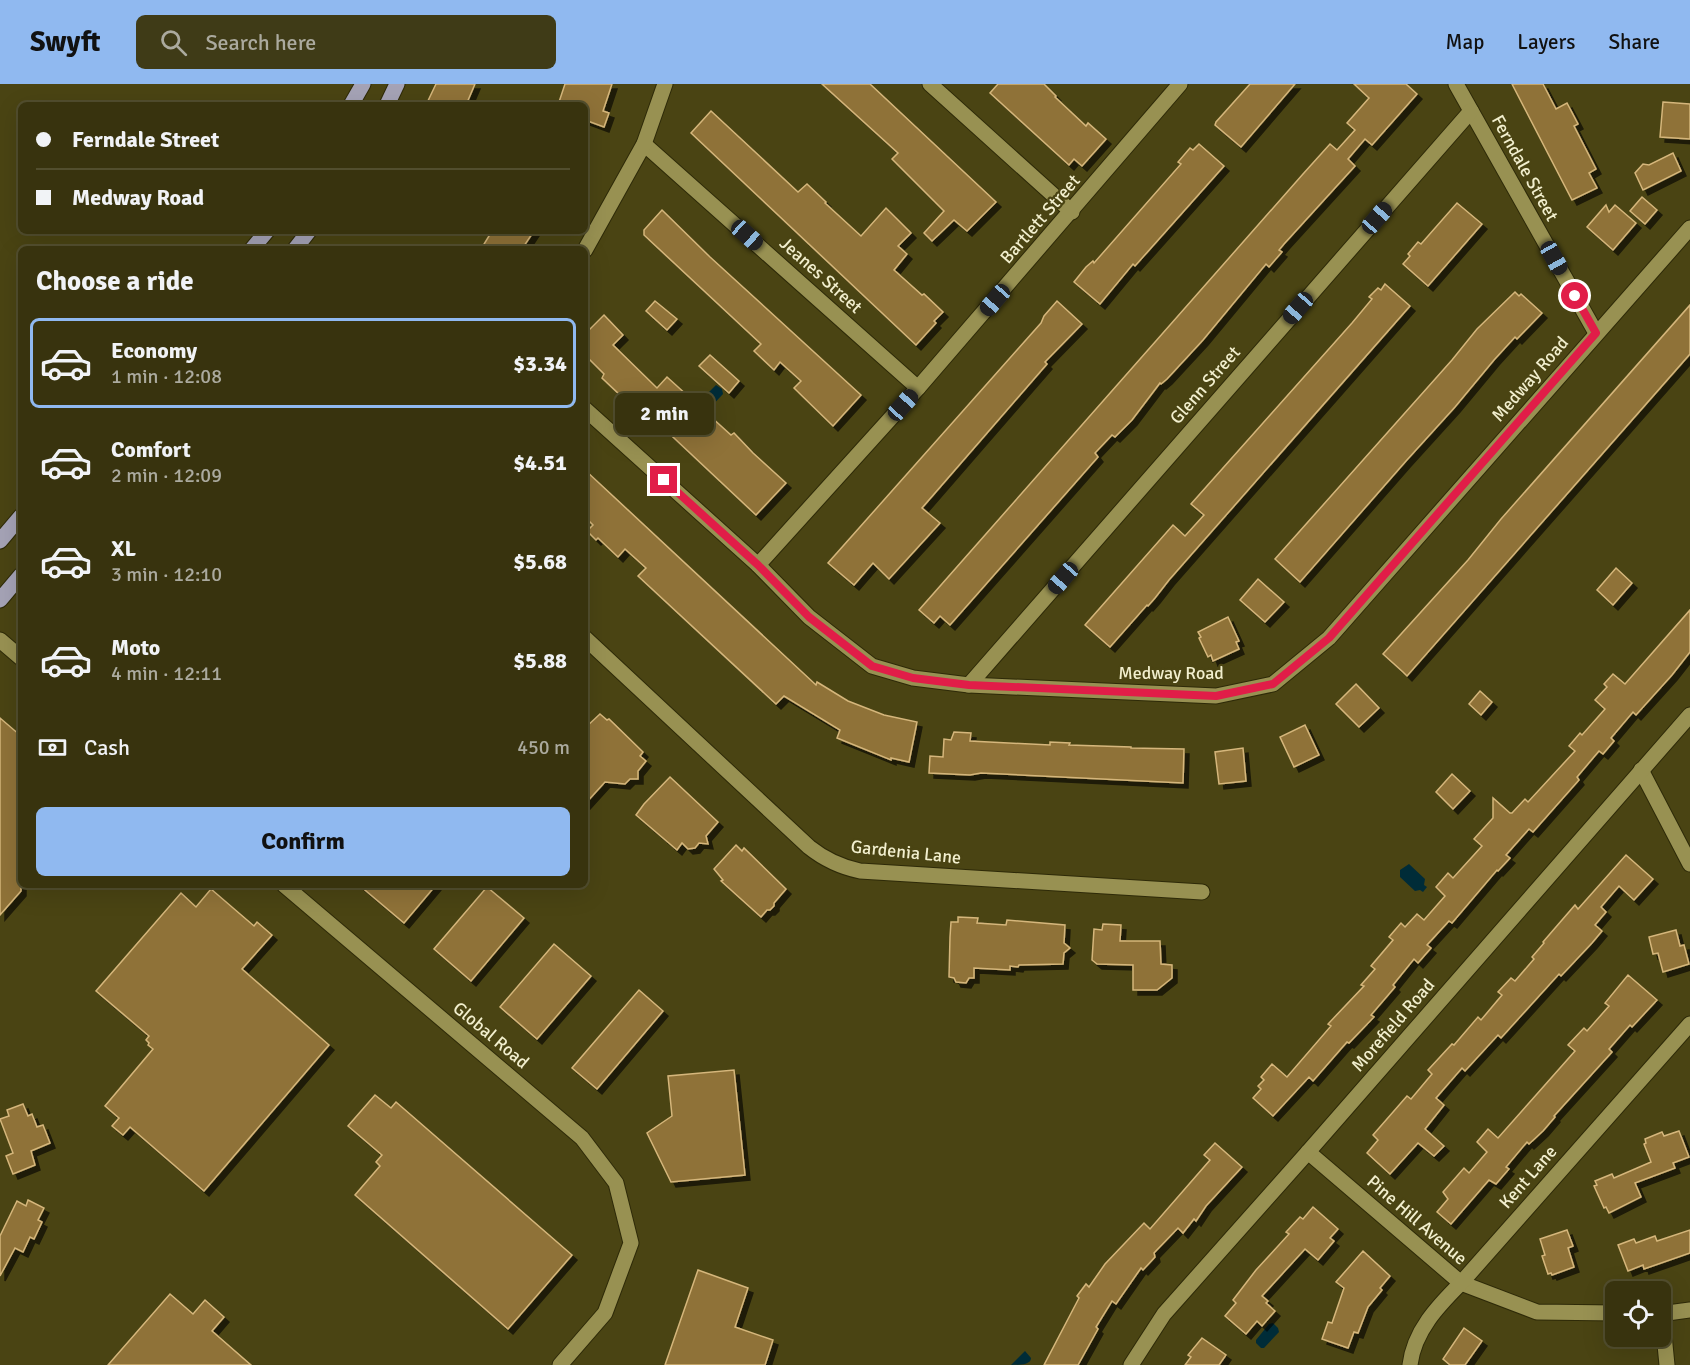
<!DOCTYPE html>
<html lang="en">
<head>
<meta charset="utf-8">
<style>
  body { margin:0; font-family:Signika,sans-serif; background:#3f3b17; color:#f1f3f6; height:100vh; display:flex; flex-direction:column; font-size:22px; white-space:nowrap }
  * { box-sizing:border-box; margin:0 }
  p { font-size:20px; color:#abaa9e }
  .icon { flex:none; width:33px; height:33px; fill:none; stroke:currentColor; stroke-width:2; stroke-linecap:round; stroke-linejoin:round }
  .map { position:relative; flex:1; overflow:hidden }
  .sheet { position:absolute; left:18px; top:162px; width:570px; height:642px; display:flex; flex-direction:column; background:#38330e; border-radius:9px; box-shadow:0 6px 24px #0002,0 0 0 2px #524e2e }
  .sheet>* { flex:none }
  .guide { position:absolute; left:18px; top:18px; width:570px; height:132px; border-radius:9px; box-shadow:0 6px 24px #0002,0 0 0 2px #524e2e; display:grid; align-content:center; height:132px; padding:0 18px; background:#38330e }
  .tools { position:absolute; left:1605px; top:1197px; display:grid; gap:12px }
  .tools a { display:grid; place-items:center; width:66px; height:66px; border-radius:9px; background:#38330e; box-shadow:0 6px 24px #0002,0 0 0 2px #524e2e; font-size:30px }
  .end { position:absolute; width:27px; height:27px; margin:-14px; border:8px solid #e11d48; background:#fff; box-shadow:0 0 0 3px #fff }
  .from { border-radius:50% }
  .bubble { position:absolute; height:42px; border-radius:9px; background:#38330e; box-shadow:0 6px 24px #0002,0 0 0 2px #524e2e; font-size:20px; font-weight:800; line-height:42px; text-align:center }
  .car { position:absolute; width:18px; height:36px; margin:-18px -9px; border-radius:8px; box-shadow:0 0 4px 2px #0007; background:linear-gradient(#222 24%,#8ab4d8 0 40%,#222 0 76%,#8ab4d8 0 86%,#222 0) }
  .guide b { display:flex; align-items:center; gap:21px; height:57px; font-size:22px }
  .guide b+b { border-top:2px solid #524e2e }
  .guide i { width:15px; height:15px; background:#f1f3f6 }
  ul { padding:0; list-style:none }
  li { display:flex; align-items:center; gap:18px; height:90px; margin:0 12px 9px; padding:0 6px; border:3px solid transparent; border-radius:9px }
  li div { flex:1 }
  li b { display:block; font-size:22px }
  li em { font-style:normal; font-weight:800 }
  li.selected { border-color:#90b9f0 }
  li>.icon { width:54px; height:54px; stroke-width:1.5 }
  h2 { padding:0 18px; font-size:27px; line-height:72px }
  .pay { display:flex; align-items:center; gap:15px; height:66px; padding:0 18px; font-size:22px }
  .pay p { margin-inline-start:auto }
  .cta { display:flex; gap:12px; margin-top:auto; padding:12px 18px }
  .cta a { flex:1; height:69px; border-radius:9px; background:#90b9f0; color:#111; font-size:24px; font-weight:800; line-height:69px; text-align:center }
  header { display:flex; align-items:center; gap:36px; box-sizing:border-box; height:84px; padding:0 30px; background:#90b9f0; color:#111 }
  header strong { font-size:28px }
  nav { display:flex; gap:33px; margin-inline-start:auto; font-size:21px }
  .search { width:420px; height:54px; background:#3f3b17; display:flex; align-items:center; gap:15px; box-sizing:border-box; padding:0 21px; border-radius:9px; color:#abaa9e; font-size:22px }
  .map>svg:first-child { display:block }
</style>
</head>
<body>
<header>
<strong>Swyft</strong>
<div class="search"><svg class="icon" aria-label="search" viewBox="0 0 24 24"><circle cx="10" cy="10" r="6"/><path d="M15 15l6 6"/></svg>Search here</div>
<nav><a>Map</a><a>Layers</a><a>Share</a></nav>
</header>
<div class="map">
<svg width="1690" height="1281" viewBox="0 0 1690 1281">
  <defs>
    <filter id="shadow"><feDropShadow dx="5" dy="5" stdDeviation="0" flood-color="#0009"/></filter>
  </defs>
  <rect width="100%" height="100%" fill="#4a4413"/>
  <g fill="#002c38">
    <polygon points="716,301 722,305 723,310 709,325 706,325 701,321 701,316"/>
    <polygon points="1409,780 1425,795 1424,801 1427,803 1423,808 1420,806 1415,807 1400,793 1400,786"/>
    <polygon points="1273,1239 1278,1244 1279,1248 1264,1264 1261,1264 1256,1259 1256,1256 1269,1240"/>
    <path d="M 1025,1267 L 1031,1274 C 1031,1281 1019,1281 1011,1281 Z"/>
  </g>
  <g fill="#8f7237" stroke="#d5b67b" stroke-width="1.5" filter="url(#shadow)">
    <polygon points="436,0 475,0 466,21 426,21"/>
    <polygon points="565,0 612,0 603,27 609,29 604,43 585,36 585,21 558,21"/>
    <polygon points="822,0 870,0 996,118 967,147 954,136 932,157 924,149 944,127 892,75 898,69"/>
    <polygon points="998,0 1044,0 1056,12 1055,13 1086,42 1088,39 1106,55 1082,82 1074,75 1069,81 990,9"/>
    <polygon points="1250,0 1295,0 1241,63 1215,41 1216,38"/>
    <polygon points="1354,0 1406,0 1417,10 1372,61 1365,55 1348,75 1355,82 1284,160 1279,166 1282,168 1269,183 1266,180 1203,256 1167,295 1161,300 1160,299 1132,336 1115,353 1112,351 1095,369 1098,373 950,541 940,532 934,539 919,526 1303,90 1330,60 1337,66 1355,46 1347,39 1369,14"/>
    <polygon points="1512,0 1543,0 1556,25 1567,19 1578,40 1574,42 1596,85 1589,89 1597,104 1572,116"/>
    <polygon points="1663,18 1690,20 1690,55 1660,53"/>
    <polygon points="711,27 798,108 807,100 826,118 825,119 861,152 886,124 911,149 898,162 907,170 894,186 922,211 924,210 943,228 934,237 936,239 916,261 691,49"/>
    <polygon points="1199,60 1224,82 1135,182 1133,180 1100,220 1074,198 1086,183 1093,177 1094,179 1181,80 1178,78 1190,64 1193,66"/>
    <polygon points="1673,69 1681,87 1643,106 1635,89 1643,80 1649,81"/>
    <polygon points="1642,113 1657,126 1645,140 1630,127"/>
    <polygon points="1457,119 1482,140 1428,202 1403,180 1410,172 1408,170 1418,158 1421,160"/>
    <polygon points="1606,121 1609,128 1615,121 1636,139 1613,166 1587,143"/>
    <polygon points="662,126 710,173 861,311 833,342 794,304 801,297 780,278 774,286 754,267 761,260 644,151 644,146"/>
    <polygon points="492,147 534,147 522,165 481,165"/>
    <polygon points="1385,200 1410,222 1169,496 1155,514 1148,522 1147,521 1110,563 1085,541 1173,441 1185,452 1204,431 1191,420 1352,239 1372,215 1369,213 1378,204 1381,206"/>
    <polygon points="1515,208 1519,212 1521,210 1542,229 1517,255 1515,253 1494,276 1455,323 1406,377 1300,498 1275,475 1452,276 1477,245"/>
    <polygon points="655,217 677,235 667,246 646,227"/>
    <polygon points="1057,217 1082,240 1045,278 1047,280 922,424 940,439 889,495 873,479 854,501 828,479 1041,239 1044,232"/>
    <polygon points="1690,221 1690,270 1407,592 1403,588 1383,570 1468,476 1501,435"/>
    <polygon points="604,231 623,251 613,261 657,304 667,293 731,351 734,349 753,369 786,399 756,431 625,308 622,311 619,310 602,294 604,290 585,271 585,250"/>
    <polygon points="710,271 739,297 729,309 699,282"/>
    <polygon points="585,386 816,601 817,598 848,617 884,631 917,638 909,678 891,674 891,676 837,654 840,646 784,612 776,620 638,492 646,484 625,465 618,473 598,454 596,456 587,447 593,441 585,433"/>
    <polygon points="1616,484 1632,499 1613,521 1597,506"/>
    <polygon points="1258,495 1284,518 1265,538 1240,516"/>
    <polygon points="1690,526 1690,568 1672,591 1636,631 1633,628 1611,654 1614,657 1603,670 1599,667 1577,693 1579,696 1533,748 1529,745 1506,771 1510,774 1498,787 1497,786 1452,839 1449,837 1427,861 1431,864 1418,879 1414,875 1393,901 1395,903 1371,931 1374,933 1349,959 1347,958 1313,997 1309,993 1273,1032 1253,1014 1261,1005 1258,1002 1264,996 1261,993 1272,980 1287,993 1331,942 1328,940 1364,902 1361,901 1375,885 1371,882 1393,856 1389,853 1401,839 1405,843 1417,830 1424,836 1445,812 1436,803 1448,789 1453,794 1482,762 1474,755 1493,734 1493,714 1510,729 1512,729 1525,715 1528,718 1575,667 1569,662 1580,649 1582,651 1605,625 1595,616 1607,603 1604,600 1613,590 1625,600"/>
    <polygon points="1228,533 1239,557 1236,558 1239,565 1213,577 1211,571 1208,573 1199,554 1201,553 1198,548"/>
    <polygon points="1356,600 1379,624 1359,643 1336,620"/>
    <polygon points="1480,607 1492,618 1481,631 1469,620"/>
    <polygon points="600,630 607,636 609,635 643,668 640,672 646,677 638,687 638,695 630,695 625,700 605,698 585,720 585,644"/>
    <polygon points="0,634 21,652 21,807 0,831"/>
    <polygon points="1305,641 1319,671 1294,683 1280,653"/>
    <polygon points="954,648 971,649 970,657 1050,661 1050,658 1070,659 1069,661 1131,663 1131,664 1184,665 1183,699 981,689 970,691 929,689 930,672 943,673 944,655 951,656"/>
    <polygon points="1243,664 1246,697 1219,700 1215,668"/>
    <polygon points="1452,690 1470,707 1453,725 1436,708"/>
    <polygon points="670,693 718,738 706,752 708,760 699,759 695,764 688,765 682,759 677,766 636,731 644,720"/>
    <polygon points="736,761 742,767 744,764 786,805 774,819 774,822 770,826 767,826 761,833 721,797 723,796 714,785"/>
    <polygon points="1626,771 1653,795 1634,816 1619,802 1601,823 1606,828 1595,841 1602,847 1592,859 1561,892 1559,890 1501,954 1498,951 1465,987 1462,984 1436,1014 1444,1021 1425,1045 1444,1062 1434,1072 1418,1059 1390,1090 1367,1069 1378,1056 1373,1051 1407,1012 1411,1015 1432,990 1428,986 1452,960 1454,961 1478,933 1481,936 1502,911 1498,908 1511,894 1515,897 1534,875 1532,873 1544,859 1543,858 1575,821 1578,825"/>
    <polygon points="359,801 436,801 404,839"/>
    <polygon points="487,803 524,834 471,897 434,865"/>
    <polygon points="211,805 254,842 257,838 272,851 242,885 329,961 204,1107 130,1043 123,1051 112,1042 119,1034 105,1022 153,965 148,961 149,959 146,956 149,952 96,907 181,809 196,823"/>
    <polygon points="958,833 978,834 977,839 1006,841 1007,836 1065,841 1064,859 1070,864 1064,869 1063,880 1019,881 1018,883 1010,882 1010,886 974,884 974,894 969,894 966,899 956,898 954,894 949,893 950,853 951,838 958,838"/>
    <polygon points="1103,840 1121,841 1120,857 1160,857 1161,880 1172,881 1172,894 1157,906 1133,906 1133,881 1097,880 1092,876 1094,845 1102,846"/>
    <polygon points="1676,846 1680,862 1684,861 1689,880 1663,888 1658,869 1653,870 1649,853"/>
    <polygon points="554,860 591,892 537,955 500,923"/>
    <polygon points="1628,891 1657,916 1632,943 1630,941 1609,965 1612,968 1554,1032 1555,1033 1543,1047 1529,1060 1527,1058 1506,1083 1509,1085 1496,1100 1489,1096 1451,1140 1437,1128 1448,1115 1443,1108 1464,1084 1469,1089 1487,1068 1477,1058 1488,1045 1498,1054 1575,967 1568,961 1584,944 1587,947 1609,922 1605,919"/>
    <polygon points="639,906 663,927 597,1005 572,984"/>
    <polygon points="734,986 745,1091 671,1098 647,1049 672,1032 668,992"/>
    <polygon points="375,1011 391,1024 396,1018 572,1171 508,1245 355,1111 380,1082 376,1078 382,1071 348,1042"/>
    <polygon points="23,1020 28,1032 32,1030 37,1043 43,1041 50,1059 31,1067 35,1081 13,1090 6,1072 13,1069 0,1035 9,1032 7,1026"/>
    <polygon points="1679,1047 1689,1073 1673,1079 1675,1084 1635,1099 1641,1113 1609,1129 1606,1123 1604,1124 1594,1102 1597,1101 1595,1097 1612,1090 1614,1094 1651,1078 1644,1060 1646,1059 1645,1055 1662,1048 1664,1052"/>
    <polygon points="1215,1059 1242,1083 1206,1122 1196,1137 1194,1135 1183,1149 1178,1144 1154,1169 1155,1173 1143,1186 1141,1184 1116,1220 1112,1217 1096,1243 1098,1245 1078,1281 1044,1281 1079,1214 1077,1212 1086,1200 1089,1203 1105,1180 1144,1139 1150,1145 1210,1076 1204,1071"/>
    <polygon points="28,1116 44,1124 38,1136 42,1138 34,1155 30,1153 23,1168 15,1164 0,1192 0,1152 17,1117 26,1122"/>
    <polygon points="1313,1123 1338,1145 1330,1154 1334,1157 1318,1176 1305,1165 1262,1212 1268,1217 1266,1219 1275,1227 1262,1242 1257,1237 1246,1250 1225,1232 1236,1219 1233,1216 1256,1186 1289,1150 1286,1148 1300,1133 1303,1135"/>
    <polygon points="1567,1146 1573,1162 1568,1164 1574,1183 1552,1191 1551,1189 1548,1190 1542,1172 1545,1171 1540,1155"/>
    <polygon points="1690,1146 1690,1169 1644,1185 1643,1181 1628,1187 1618,1161 1634,1155 1636,1159 1655,1152 1657,1157"/>
    <polygon points="1363,1167 1390,1192 1380,1204 1382,1206 1368,1223 1358,1249 1354,1248 1348,1264 1322,1255 1328,1238 1332,1239 1344,1204 1336,1198"/>
    <polygon points="698,1186 748,1204 735,1243 773,1256 765,1281 665,1281"/>
    <polygon points="170,1210 193,1230 205,1216 224,1233 212,1247 251,1281 108,1281"/>
    <polygon points="1464,1244 1482,1257 1465,1281 1450,1281 1443,1275"/>
    <polygon points="1202,1254 1226,1271 1219,1281 1185,1281 1191,1273 1188,1271"/>
  </g>
  <g fill="none" stroke-linecap="round" stroke-linejoin="round">
    <g stroke="#2e2a08" stroke-width="17">
      <g id="minor">
        <polyline points="930,0 1072,128"/>
        <polyline points="1456,0 1596,249"/>
        <polyline points="644,60 918,304"/>
        <polyline points="585,166 644,60 665,0"/>
        <polyline points="585,325 758,481 809,533 872,582 913,594 969,601 1216,612 1273,600 1329,554 1690,144"/>
        <polyline points="758,481 918,304 1180,0"/>
        <path d="M 585,554 L 809,763 C 824,775 841,783 860,787 L 1202,808"/>
        <polyline points="0,556 21,574"/>
        <polyline points="969,601 1471,27"/>
        <polyline points="1641,686 1690,780"/>
        <polyline points="284,801 582,1054 616,1099 631,1159 605,1229 560,1281"/>
        <polyline points="1308,1068 1461,1199 1537,1228 1616,1229"/>
        <polyline points="1660,1230 1690,1226"/>
        <polyline points="1662,1230 1667,1281"/>
        <polyline points="1131,1281 1164,1230 1308,1068 1690,631"/>
        <path d="M 1410,1281 C 1414,1247 1438,1222 1461,1199 L 1690,940"/>
      </g>
    </g>
    <g stroke="#2e2a08" stroke-width="17">
      <g id="major">
        <polyline points="351,21 363,0"/>
        <polyline points="387,21 397,0"/>
        <polyline points="252,165 267,147"/>
        <polyline points="295,165 309,147"/>
        <polyline points="0,457 21,432"/>
        <polyline points="0,516 21,491"/>
      </g>
    </g>
    <use href="#minor" stroke="#989152" stroke-width="15"/>
    <use href="#major" stroke="#a5a3b6" stroke-width="15"/>
  </g>
  <g fill="none" stroke-linecap="round" stroke-linejoin="round">
    <polyline stroke="#e11d48" stroke-width="8" points="664,396 758,481 809,533 872,582 913,594 969,601 1216,612 1273,600 1329,554 1596,249 1575,212"/>
  </g>
  <g text-anchor="middle" stroke-width="4.5" stroke-linejoin="round" paint-order="stroke">
    <g font-size="18" fill="#f2efce" stroke="#4a4413">
      <text transform="translate(1525 84) rotate(61)" y="6">Ferndale Street</text>
      <text transform="translate(1040 135) rotate(-49)" y="6">Bartlett Street</text>
      <text transform="translate(821 191) rotate(42)" y="6">Jeanes Street</text>
      <text transform="translate(1530 295) rotate(-49)" y="6">Medway Road</text>
      <text transform="translate(1205 301) rotate(-49)" y="6">Glenn Street</text>
      <text x="1171" y="595">Medway Road</text>
      <text transform="translate(906 768) rotate(6)" y="6">Gardenia Lane</text>
      <text transform="translate(1393 941) rotate(-49)" y="6">Morefield Road</text>
      <text transform="translate(491 951) rotate(40)" y="6">Global Road</text>
      <text transform="translate(1528 1093) rotate(-49)" y="6">Kent Lane</text>
      <text transform="translate(1417 1136) rotate(41)" y="6">Pine Hill Avenue</text>
    </g>
  </g>
</svg>
<div class="tools">
<a><svg class="icon" aria-label="locate" viewBox="0 0 24 24"><circle cx="12" cy="12" r="6"/><path d="M12 2v4M12 18v4M2 12h4M18 12h4"/></svg></a>
</div>
<i class="end from" style="left:1575px;top:212px"></i>
<i class="end" style="left:664px;top:396px"></i>
<div class="bubble" style="left:615px;top:309px;width:99px">2 min</div>
<i class="car" style="left:1377px;top:134px;rotate:41deg"></i>
<i class="car" style="left:747px;top:151px;rotate:132deg"></i>
<i class="car" style="left:1554px;top:174px;rotate:151deg"></i>
<i class="car" style="left:995px;top:216px;rotate:221deg"></i>
<i class="car" style="left:1298px;top:224px;rotate:221deg"></i>
<i class="car" style="left:903px;top:321px;rotate:42deg"></i>
<i class="car" style="left:1063px;top:494px;rotate:221deg"></i>
<div class="guide">
<b><i class="from"></i>Ferndale Street</b>
<b><i></i>Medway Road</b>
</div>
<section class="sheet">
<h2>Choose a ride</h2>
<ul>
<li class="selected"><svg class="icon" aria-label="car" viewBox="0 0 24 24"><path d="M5 17H2v-5l4-1 3-4h7l3 4 3 1v5h-3M9 17h6M6 11h13"/><circle cx="7" cy="17" r="2"/><circle cx="17" cy="17" r="2"/></svg><div><b>Economy</b><p>1 min · 12:08</p></div><em>$3.34</em></li>
<li><svg class="icon" aria-label="car" viewBox="0 0 24 24"><path d="M5 17H2v-5l4-1 3-4h7l3 4 3 1v5h-3M9 17h6M6 11h13"/><circle cx="7" cy="17" r="2"/><circle cx="17" cy="17" r="2"/></svg><div><b>Comfort</b><p>2 min · 12:09</p></div><em>$4.51</em></li>
<li><svg class="icon" aria-label="car" viewBox="0 0 24 24"><path d="M5 17H2v-5l4-1 3-4h7l3 4 3 1v5h-3M9 17h6M6 11h13"/><circle cx="7" cy="17" r="2"/><circle cx="17" cy="17" r="2"/></svg><div><b>XL</b><p>3 min · 12:10</p></div><em>$5.68</em></li>
<li><svg class="icon" aria-label="car" viewBox="0 0 24 24"><path d="M5 17H2v-5l4-1 3-4h7l3 4 3 1v5h-3M9 17h6M6 11h13"/><circle cx="7" cy="17" r="2"/><circle cx="17" cy="17" r="2"/></svg><div><b>Moto</b><p>4 min · 12:11</p></div><em>$5.88</em></li>
</ul>
<div class="pay"><svg class="icon" aria-label="cash" viewBox="0 0 24 24"><path d="M3 7h18v10H3z"/><circle cx="12" cy="12" r="2"/></svg>Cash<p>450 m</p></div>
<div class="cta"><a>Confirm</a></div>
</section>
</div>
</body>
</html>
